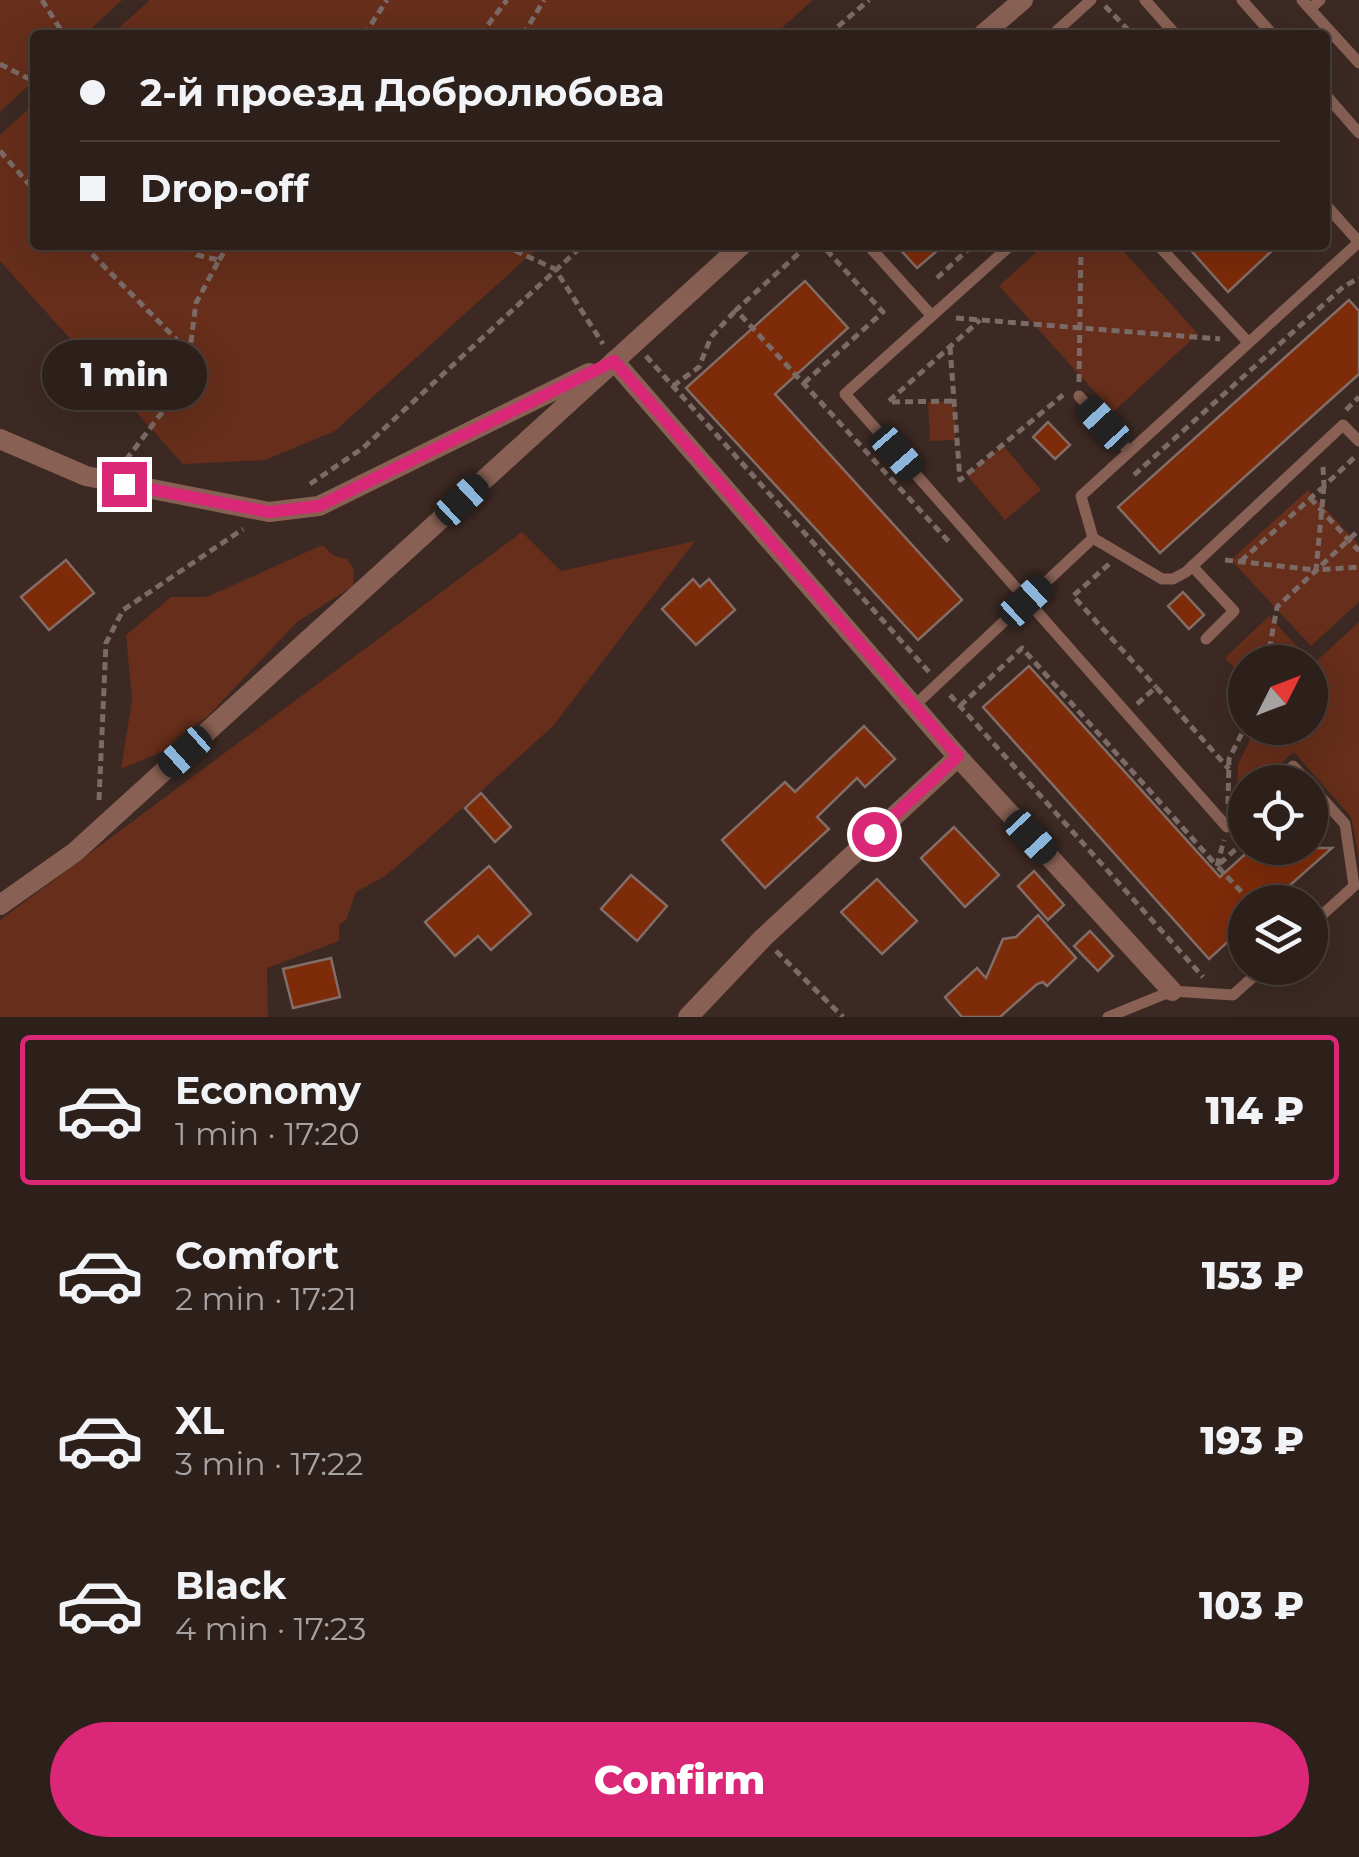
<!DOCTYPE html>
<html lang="en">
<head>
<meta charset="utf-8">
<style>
  body { margin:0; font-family:Montserrat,sans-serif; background:#352723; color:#f1f3f6; height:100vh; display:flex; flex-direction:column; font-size:38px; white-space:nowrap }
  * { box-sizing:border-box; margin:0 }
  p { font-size:32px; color:#a7a2a2 }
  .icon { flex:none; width:55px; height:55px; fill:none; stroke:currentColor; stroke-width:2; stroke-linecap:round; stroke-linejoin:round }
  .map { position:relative; height:1017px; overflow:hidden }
  .panel { display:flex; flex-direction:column; background:#2d1f1a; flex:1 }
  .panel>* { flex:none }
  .top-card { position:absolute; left:30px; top:30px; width:1300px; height:220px; border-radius:10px; box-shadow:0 10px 40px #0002,0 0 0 2px #483d39; display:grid; align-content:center; height:220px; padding:0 50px; background:#2d1f1a }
  .needle { width:65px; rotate:48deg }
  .buttons { position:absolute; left:1228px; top:645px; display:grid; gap:20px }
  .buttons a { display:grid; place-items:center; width:100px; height:100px; border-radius:50%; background:#2d1f1a; box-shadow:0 10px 40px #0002,0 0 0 2px #483d39; font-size:50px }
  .end { position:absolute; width:45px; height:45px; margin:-22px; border:12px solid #db2777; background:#fff; box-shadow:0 0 0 5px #fff }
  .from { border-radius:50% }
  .bubble { position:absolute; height:70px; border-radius:35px; background:#2d1f1a; box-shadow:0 10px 40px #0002,0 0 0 2px #483d39; font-size:32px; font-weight:800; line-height:70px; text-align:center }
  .car { position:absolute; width:30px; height:60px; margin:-30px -15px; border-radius:12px; box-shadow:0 0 8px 2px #0007; background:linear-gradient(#222 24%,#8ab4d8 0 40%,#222 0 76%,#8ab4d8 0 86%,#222 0) }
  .top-card b { display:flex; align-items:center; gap:35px; height:95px; font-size:38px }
  .top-card b+b { border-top:2px solid #483d39 }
  .top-card i { width:25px; height:25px; background:#f1f3f6 }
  ul { padding:18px 0 0; list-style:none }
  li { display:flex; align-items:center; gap:30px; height:150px; margin:0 20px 15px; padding:0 30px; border:5px solid transparent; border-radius:10px }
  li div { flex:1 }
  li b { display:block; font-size:38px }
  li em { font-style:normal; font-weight:800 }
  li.on { border-color:#db2777 }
  li>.icon { width:90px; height:90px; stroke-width:1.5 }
  .button { display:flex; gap:20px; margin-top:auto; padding:20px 50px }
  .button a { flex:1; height:115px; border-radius:60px; background:#db2777; color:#fff; font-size:40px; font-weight:800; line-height:115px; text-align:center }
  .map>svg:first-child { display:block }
</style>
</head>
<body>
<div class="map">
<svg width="1359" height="1017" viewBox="0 0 1359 1017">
  <rect width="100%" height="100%" fill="#3c2923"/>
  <g fill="#662e1b">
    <polygon points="0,0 122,0 84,35 35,35 35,80 0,112"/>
    <polygon points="150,0 813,0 774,35 111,35"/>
    <polygon points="35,103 35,245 541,245 335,431 265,460 183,464 0,261 0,135"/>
    <polygon points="1044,245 1118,245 1198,334 1113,412 999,286"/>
    <polygon points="955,401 956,440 930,441 928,402"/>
    <polygon points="1003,445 1041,490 1005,520 967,475"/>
    <polygon points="1308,490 1359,545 1359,602 1311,646 1231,560"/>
    <polygon points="522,532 561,571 695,541 553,726 417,849 385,876 356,892 346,920 339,925 339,941 267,968 268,1017 0,1017 0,920"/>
    <polygon points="322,545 334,556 347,559 354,570 353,586 297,622 208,716 164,751 121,769 132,700 126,635 171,597 207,597"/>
    <polygon points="1269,616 1304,654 1296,662 1245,662 1245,680 1225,658"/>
    <polygon points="1359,622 1359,857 1351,817 1294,752 1259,782 1245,782 1245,795 1237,802 1238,764 1256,728 1310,728 1310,667"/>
  </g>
  <g fill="#7d2b09" stroke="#836e67" stroke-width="2.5">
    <polygon points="896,245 944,245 917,268"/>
    <polygon points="1186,245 1278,245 1228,292"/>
    <polygon points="805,281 848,328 775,394 962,600 918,640 686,388"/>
    <polygon points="1349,300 1359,311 1359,374 1160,553 1118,507"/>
    <polygon points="1048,422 1070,445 1055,459 1033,437"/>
    <polygon points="66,560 94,593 49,630 21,597"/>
    <polygon points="693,579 700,587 709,579 735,610 696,645 662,609"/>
    <polygon points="1183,592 1204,615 1189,629 1168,606"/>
    <polygon points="1029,666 1220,877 1252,848 1332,848 1271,902 1245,902 1245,926 1209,959 983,707"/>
    <polygon points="864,726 895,759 865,787 857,778 817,817 829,829 765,888 722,840 785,782 795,792"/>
    <polygon points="481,793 511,827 495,842 465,808"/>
    <polygon points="954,827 999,875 965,907 921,858"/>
    <polygon points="489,866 531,914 491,950 478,936 455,956 425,922"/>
    <polygon points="1034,871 1064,905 1048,920 1018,886"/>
    <polygon points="631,875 667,906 637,941 601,909"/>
    <polygon points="877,879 917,921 882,954 841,912"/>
    <polygon points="1038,915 1076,958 1047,986 1043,982 1037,984 1000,1017 962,1017 945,997 977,968 986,978 1003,939 1016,937"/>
    <polygon points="1090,931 1113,956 1098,971 1074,946"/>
    <polygon points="331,958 340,997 293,1008 283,969"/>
  </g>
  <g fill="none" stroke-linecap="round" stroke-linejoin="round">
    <g stroke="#7b6a65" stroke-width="5" stroke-dasharray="8 5" stroke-linecap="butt">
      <polyline points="42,0 64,35"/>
      <polyline points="1105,6 1133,35"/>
      <polyline points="364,35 387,0"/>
      <polyline points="480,35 507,0"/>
      <polyline points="523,35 544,0"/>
      <polyline points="828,35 869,0"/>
      <polyline points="0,64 35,82"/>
      <polyline points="0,151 35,191"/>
      <polyline points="83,245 181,344 190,349 196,303 219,260 197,255 187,245"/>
      <polyline points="503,245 555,269 603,344"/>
      <polyline points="808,245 736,310 951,544"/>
      <polyline points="219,260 229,245"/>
      <polyline points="937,278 973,245"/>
      <polyline points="956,318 1220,339"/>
      <polyline points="950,347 960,480 1063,395"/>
      <polyline points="646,356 929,672"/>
      <polyline points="1079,382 1081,245"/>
      <polyline points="804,383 883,312 822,245"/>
      <polyline points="673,386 699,367 711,337 736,310"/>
      <polyline points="889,401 980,320"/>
      <polyline points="892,402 955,401"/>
      <polyline points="1346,410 1359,397"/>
      <polyline points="126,460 182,386 190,349"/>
      <polyline points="1323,467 1324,486 1357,455"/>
      <polyline points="1134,475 1343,287 1359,278"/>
      <polyline points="310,484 363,448 583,245"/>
      <polyline points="1324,486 1316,570 1359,567"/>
      <polyline points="1310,498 1359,551"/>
      <polyline points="1225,560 1316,570"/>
      <polyline points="1241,561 1322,488"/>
      <polyline points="1109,564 1073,596 1156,687"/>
      <polyline points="1267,662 1277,607 1359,530"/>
      <polyline points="950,695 1203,977"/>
      <polyline points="1137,704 1156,687 1229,769"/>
      <polyline points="960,706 1022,648 1217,866"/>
      <polyline points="99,800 106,643 123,610 243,529"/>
      <polyline points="1228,804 1229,759 1245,727"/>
      <polyline points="1245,841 1217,866 1251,902"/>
      <polyline points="1217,866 1224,840"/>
      <polyline points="776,951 843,1017"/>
    </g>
    <g stroke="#886154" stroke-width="11">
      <polyline points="1145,0 1176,35"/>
      <polyline points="1242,0 1273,35"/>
      <polyline points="1302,0 1310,9 1320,0"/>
      <polyline points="1310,9 1359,63"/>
      <polyline points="1052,35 1091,0"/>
      <polyline points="1325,94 1359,133"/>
      <polyline points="1325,204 1359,242 1081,496 1093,538 1162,579 1173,579 1186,572 1343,425 1359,441"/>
      <polyline points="868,245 932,316"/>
      <polyline points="1011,245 845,394 1227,827 1245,811"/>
      <polyline points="1158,245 1247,341"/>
      <polyline points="1079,396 1129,451"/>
      <polyline points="1192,566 1234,611 1206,639"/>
      <polyline points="914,706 1093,538"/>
      <polyline points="1275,782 1293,766 1308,782"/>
      <polyline points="1310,785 1345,824 1354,886 1310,926"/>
      <polyline points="1108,1017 1172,991 1233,995 1263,968"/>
    </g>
    <g stroke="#886154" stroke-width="20">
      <polyline points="982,35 1023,0"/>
      <polyline points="614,361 958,757 1172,991"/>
      <polyline points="0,439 86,476 269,512 319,506 589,373"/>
      <polyline points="0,905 75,852 742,245"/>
      <polyline points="688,1017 763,938 958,757"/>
    </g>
  </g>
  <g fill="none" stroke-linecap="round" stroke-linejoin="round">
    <polyline stroke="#db2777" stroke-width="12" points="124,484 269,512 319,506 614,361 958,756 874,834"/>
  </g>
</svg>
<div class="buttons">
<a><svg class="needle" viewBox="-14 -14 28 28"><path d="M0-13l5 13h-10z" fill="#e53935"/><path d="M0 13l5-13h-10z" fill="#a7a2a2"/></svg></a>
<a><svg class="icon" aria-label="locate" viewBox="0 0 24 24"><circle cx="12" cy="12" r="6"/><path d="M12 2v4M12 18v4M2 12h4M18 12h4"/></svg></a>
<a><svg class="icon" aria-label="layers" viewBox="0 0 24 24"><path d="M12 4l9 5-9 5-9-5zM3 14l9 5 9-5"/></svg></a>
</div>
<i class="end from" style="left:874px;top:834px"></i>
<i class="end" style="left:124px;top:484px"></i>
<div class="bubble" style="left:42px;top:340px;width:165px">1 min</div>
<i class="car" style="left:1104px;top:424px;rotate:317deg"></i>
<i class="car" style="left:897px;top:453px;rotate:139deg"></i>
<i class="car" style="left:462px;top:500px;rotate:47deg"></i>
<i class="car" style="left:1026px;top:601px;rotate:47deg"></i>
<i class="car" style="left:185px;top:752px;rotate:228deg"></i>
<i class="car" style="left:1031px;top:837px;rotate:137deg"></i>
<div class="top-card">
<b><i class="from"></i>2-й проезд Добролюбова</b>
<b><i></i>Drop-off</b>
</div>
</div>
<section class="panel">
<ul>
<li class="on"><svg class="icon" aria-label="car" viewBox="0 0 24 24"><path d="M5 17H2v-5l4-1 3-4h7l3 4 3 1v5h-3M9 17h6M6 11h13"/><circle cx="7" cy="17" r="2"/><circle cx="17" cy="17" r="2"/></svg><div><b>Economy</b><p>1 min · 17:20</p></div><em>114 ₽</em></li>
<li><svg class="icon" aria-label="car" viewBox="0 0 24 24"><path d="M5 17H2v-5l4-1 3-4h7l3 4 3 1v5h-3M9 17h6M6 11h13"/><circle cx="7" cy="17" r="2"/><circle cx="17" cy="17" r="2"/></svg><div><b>Comfort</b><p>2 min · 17:21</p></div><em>153 ₽</em></li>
<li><svg class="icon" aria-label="car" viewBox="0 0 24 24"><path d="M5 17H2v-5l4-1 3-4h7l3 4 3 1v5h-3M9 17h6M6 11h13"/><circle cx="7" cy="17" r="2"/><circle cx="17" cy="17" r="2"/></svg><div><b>XL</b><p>3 min · 17:22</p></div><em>193 ₽</em></li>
<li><svg class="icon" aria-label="car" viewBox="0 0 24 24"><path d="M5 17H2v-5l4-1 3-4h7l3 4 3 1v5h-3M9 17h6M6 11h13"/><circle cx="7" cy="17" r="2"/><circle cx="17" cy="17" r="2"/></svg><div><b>Black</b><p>4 min · 17:23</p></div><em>103 ₽</em></li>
</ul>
<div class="button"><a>Confirm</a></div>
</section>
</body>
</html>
